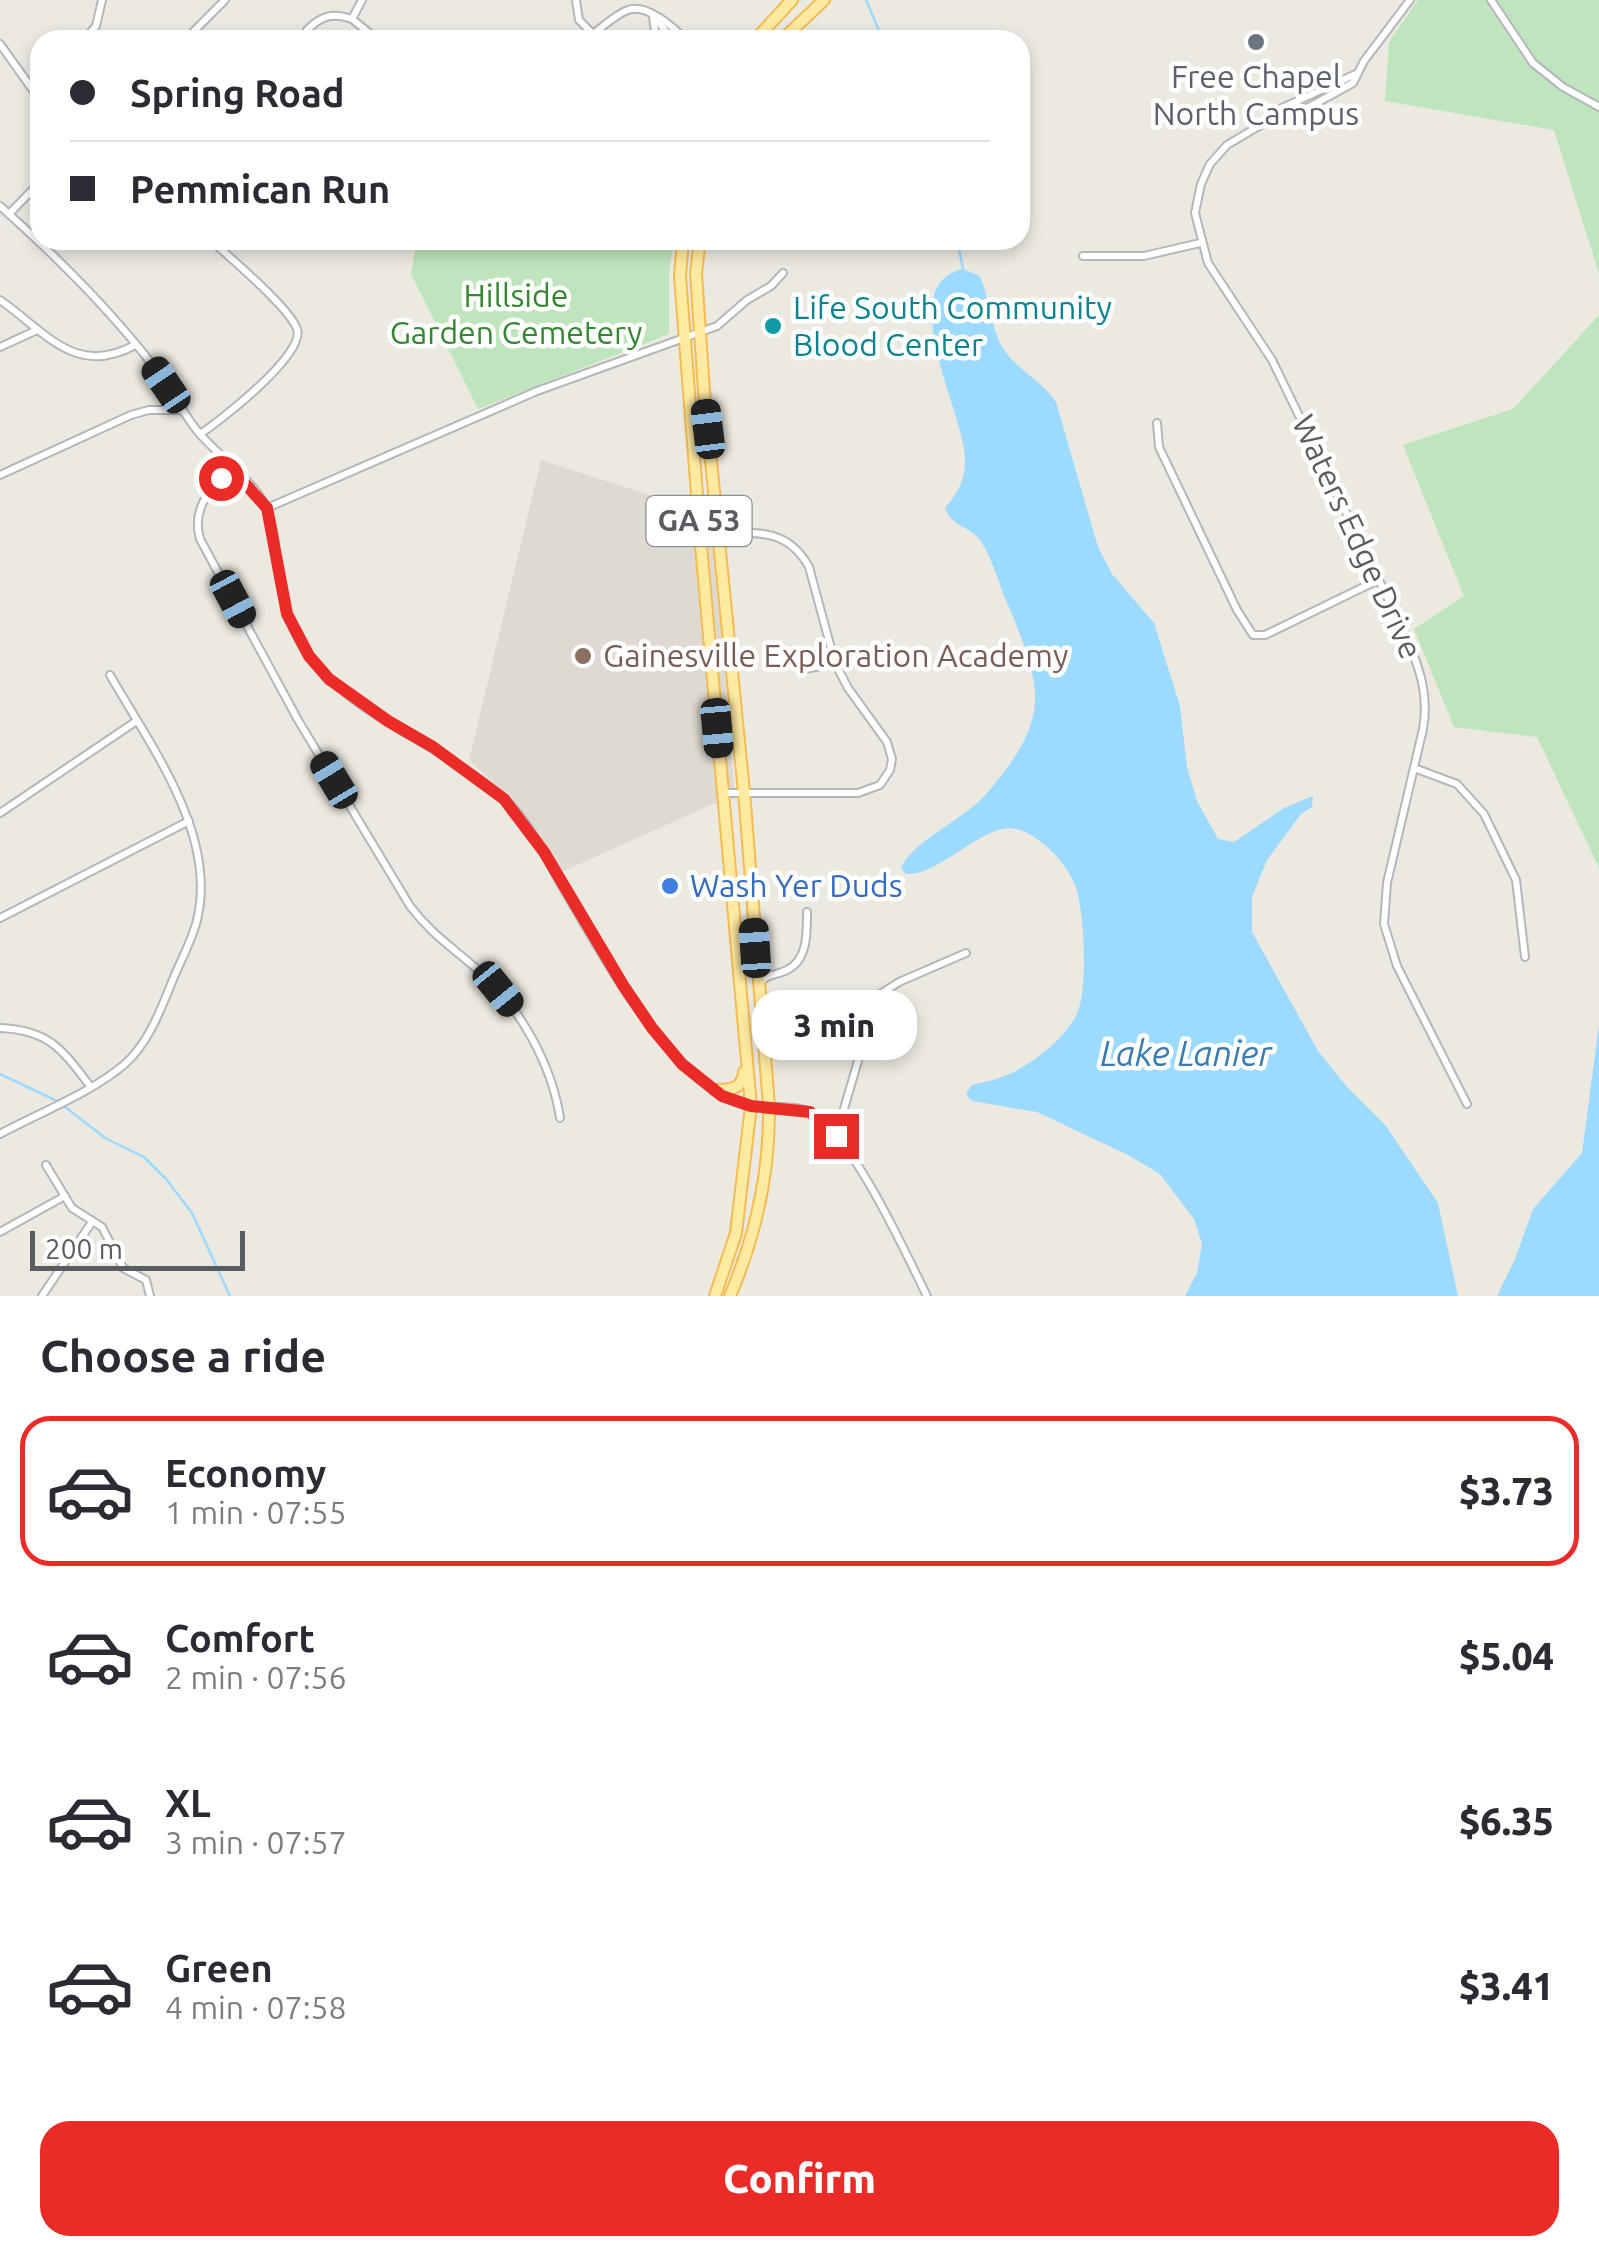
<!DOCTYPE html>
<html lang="en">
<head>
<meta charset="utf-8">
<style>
  body { margin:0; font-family:Ubuntu,sans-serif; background:#f7f7f7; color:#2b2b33; height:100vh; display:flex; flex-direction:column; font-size:38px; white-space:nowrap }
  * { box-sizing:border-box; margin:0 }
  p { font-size:32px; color:#7c7c81 }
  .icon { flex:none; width:55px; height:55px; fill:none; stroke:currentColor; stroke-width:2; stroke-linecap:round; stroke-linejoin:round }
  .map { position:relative; height:1296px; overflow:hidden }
  .details { display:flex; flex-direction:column; background:#fff; flex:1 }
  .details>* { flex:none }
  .top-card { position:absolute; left:30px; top:30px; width:1000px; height:220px; border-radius:30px; box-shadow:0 5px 15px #0003; display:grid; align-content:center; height:220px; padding:0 40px; background:#fff }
  .scale { position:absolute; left:30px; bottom:25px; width:215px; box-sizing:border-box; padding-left:10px; border:5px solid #595d61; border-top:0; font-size:28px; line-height:35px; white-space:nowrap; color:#595d61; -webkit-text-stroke:8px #fff; paint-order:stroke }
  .end { position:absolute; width:45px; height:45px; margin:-22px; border:12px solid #eb2b27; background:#fff; box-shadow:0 0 0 5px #fff }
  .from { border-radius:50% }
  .bubble { position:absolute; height:70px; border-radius:30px; background:#fff; box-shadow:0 5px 15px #0003; font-size:32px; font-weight:800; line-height:70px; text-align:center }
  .car { position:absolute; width:30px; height:60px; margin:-30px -15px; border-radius:12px; box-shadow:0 0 8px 2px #0007; background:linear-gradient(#222 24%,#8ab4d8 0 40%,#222 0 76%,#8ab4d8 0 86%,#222 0) }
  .top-card b { display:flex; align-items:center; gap:35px; height:95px; font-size:38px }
  .top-card b+b { border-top:2px solid #e1e1e2 }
  .top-card i { width:25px; height:25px; background:#2b2b33 }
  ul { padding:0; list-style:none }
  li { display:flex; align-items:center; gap:30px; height:150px; margin:0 20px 15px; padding:0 20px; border:5px solid transparent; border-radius:30px }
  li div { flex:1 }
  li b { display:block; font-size:38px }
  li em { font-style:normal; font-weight:800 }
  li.on { border-color:#eb2b27 }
  li>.icon { width:90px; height:90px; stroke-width:1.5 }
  h2 { padding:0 40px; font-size:45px; line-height:120px }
  .cta { display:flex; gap:20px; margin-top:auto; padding:20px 40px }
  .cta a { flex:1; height:115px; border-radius:30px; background:#eb2b27; color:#fff; font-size:40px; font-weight:800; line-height:115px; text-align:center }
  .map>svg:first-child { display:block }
</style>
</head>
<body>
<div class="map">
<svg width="1599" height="1296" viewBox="0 0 1599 1296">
  <rect width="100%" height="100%" fill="#ece9e0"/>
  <polygon fill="#dedad1" points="541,460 712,515 735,794 557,874 519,808 469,760"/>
  <g fill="#bee5bb">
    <polygon points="1418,0 1599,0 1599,274 1554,130 1385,101 1389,42"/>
    <polygon points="417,240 674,240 669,274 669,334 478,409 411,274"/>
    <polygon points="1599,315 1599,868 1537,737 1454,727 1414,629 1464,596 1403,445 1513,409"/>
  </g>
  <g fill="#9ddaff">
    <path d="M 963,269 L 980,276 C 990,299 991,332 1005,351 C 1019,371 1042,381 1056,402 L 1098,547 L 1112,574 L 1154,623 L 1180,706 L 1187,767 L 1197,801 L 1218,839 L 1234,842 L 1284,808 L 1313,796 L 1312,807 L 1301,814 L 1267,860 L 1252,897 L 1252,932 L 1318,1051 L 1347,1087 L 1386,1126 L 1438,1203 L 1458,1296 L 1185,1296 L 1197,1273 L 1202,1244 L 1194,1219 L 1160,1174 L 1130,1156 L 1037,1112 L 972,1101 L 966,1094 L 972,1085 C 982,1082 992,1081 1002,1077 C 1029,1067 1063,1041 1077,1014 C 1088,990 1085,911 1075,885 C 1066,862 1040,835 1016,829 C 984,821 941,876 906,874 L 901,868 C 911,842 965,819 986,794 C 1053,717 1043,688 1006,600 C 998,582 991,553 978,538 C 967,525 951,526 945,508 C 958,493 965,480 965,460 C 966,416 891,285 963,269 Z"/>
    <polygon points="1599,1025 1599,1296 1497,1296 1515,1259 1533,1209 1582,1153"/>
  </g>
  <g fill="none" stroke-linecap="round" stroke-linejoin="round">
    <g stroke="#9ddaff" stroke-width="2.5">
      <polyline points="866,0 883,40"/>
      <polyline points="957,240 963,269"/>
      <polyline points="0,1074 57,1101"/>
      <polyline points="64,1106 105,1138 144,1157 166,1179 192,1213 230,1296"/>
    </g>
    <g stroke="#b3b7bb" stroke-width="10">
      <g id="minor">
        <polyline points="362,0 352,19 378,40"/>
        <path d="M 576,0 L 579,20 L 593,34 C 604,26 616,14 628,10 C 646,3 674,27 685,40"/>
        <path d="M 1410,0 L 1364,61 L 1353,83 L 1311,106 L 1264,123 L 1227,145 L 1210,164 L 1201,184 L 1195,213 L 1208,263 L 1272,360 L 1407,638 C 1420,670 1429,695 1423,729 L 1387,883 L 1384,924 L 1397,966 L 1467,1104"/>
        <polyline points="1491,0 1533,63 1563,87 1599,107"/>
        <polyline points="653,17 655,31 661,40"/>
        <polyline points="654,17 673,40"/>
        <path d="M 307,30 C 321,16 333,12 352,19"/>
        <polyline points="84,40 96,26 102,0"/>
        <polyline points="185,40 225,0"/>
        <polyline points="0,44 40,100"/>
        <polyline points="1264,122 1271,113 1358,73"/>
        <path d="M 0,206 C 54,254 108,308 152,364 C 169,386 181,411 199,433 C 218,455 253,481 265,505 C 274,522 275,546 277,564 C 281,597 289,629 309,656 C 358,720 445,745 504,799 C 532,824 547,861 566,893 C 600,951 634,1013 681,1062 C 699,1081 724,1101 750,1106 C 769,1109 793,1104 810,1112 C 851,1132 906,1254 927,1296"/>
        <polyline points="9,214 40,182"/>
        <polyline points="1083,256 1144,256 1200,243"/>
        <path d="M 0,300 C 45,331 75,378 135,345"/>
        <polyline points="0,347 35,331"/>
        <polyline points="1157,423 1159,447 1237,610 1253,635 1265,635 1378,580"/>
        <path d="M 200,434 C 220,421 306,354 297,329 C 289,307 230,258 211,240"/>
        <path d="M 230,467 C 211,489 191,508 200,539 L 298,720 L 410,906 C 431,934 452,947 478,970 C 519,1005 552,1065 560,1118"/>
        <polyline points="0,475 131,415 149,410 179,410"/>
        <polyline points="267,508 537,391 717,326 747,300 771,286 783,273"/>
        <path d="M 720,534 C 758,532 788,529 809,567 L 835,663 L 848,688 L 887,742 L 892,759 L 890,770 L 880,785 L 858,793 L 723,793"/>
        <polyline points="800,670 835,663"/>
        <polyline points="1414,768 1457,784 1484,814 1516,880 1525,957"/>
        <polyline points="0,813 135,722"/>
        <polyline points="0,918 189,821"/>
        <path d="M 759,984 C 767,973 775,976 787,970 C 808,960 807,932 807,912"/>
        <path d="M 0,1028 C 49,1030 62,1049 90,1086"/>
        <path d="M 0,1134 C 39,1113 93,1092 126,1063 C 150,1041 162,1006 174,977 C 182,958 192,940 197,920 C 218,835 150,745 110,675"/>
        <polyline points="836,1136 877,996 899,982 966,953"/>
        <polyline points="46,1165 72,1208 102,1227 123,1268 146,1280 150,1296"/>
        <polyline points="0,1232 65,1196"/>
        <polyline points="42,1296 92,1222"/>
      </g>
    </g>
    <g stroke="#f3bc52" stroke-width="14">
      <g id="primary">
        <polyline points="755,40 792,0"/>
        <polyline points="782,40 824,0"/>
        <polyline points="683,240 680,276 701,546 751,1106 736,1233 715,1296"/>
        <path d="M 700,240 L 696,273 L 704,391 L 744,792 L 769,1106 C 770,1172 756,1235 730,1296"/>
        <path d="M 715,1090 C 730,1090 743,1089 744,1072"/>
      </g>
    </g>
    <use href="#minor" stroke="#fff" stroke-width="6"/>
    <use href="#primary" stroke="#ffeaa2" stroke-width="10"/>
  </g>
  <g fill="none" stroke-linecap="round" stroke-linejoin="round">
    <polyline stroke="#eb2b27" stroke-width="12" points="221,478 230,467 267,508 287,614 309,656 329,679 388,721 433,747 504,799 544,852 623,985 652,1028 682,1064 722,1096 751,1106 810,1112 836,1136"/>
  </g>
  <circle fill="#6b7280" stroke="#fff" stroke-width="4" cx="1256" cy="42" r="10"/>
  <circle fill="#0f9aa8" stroke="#fff" stroke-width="4" cx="773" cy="326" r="10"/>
  <circle fill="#8d6e63" stroke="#fff" stroke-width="4" cx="583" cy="656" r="10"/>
  <circle fill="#3f7fe0" stroke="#fff" stroke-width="4" cx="670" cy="886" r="10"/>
  <g text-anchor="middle" stroke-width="9" stroke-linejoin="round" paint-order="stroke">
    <rect fill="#fff" stroke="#8b8e90" stroke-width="2.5" x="646.5" y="496" width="105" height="50" rx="8"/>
    <g font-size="30" font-weight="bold" fill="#595d61">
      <text x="699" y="531">GA 53</text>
    </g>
    <g font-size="32" fill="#5b616d" stroke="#fff">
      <text x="1256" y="88">Free Chapel<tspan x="1256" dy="37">North Campus</tspan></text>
    </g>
    <g font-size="32" fill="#358633" stroke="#fff">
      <text x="516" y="307">Hillside<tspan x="516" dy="37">Garden Cemetery</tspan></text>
    </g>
    <g font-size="32" fill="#0d838f" stroke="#fff" text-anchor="start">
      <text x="793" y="319">Life South Community<tspan x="793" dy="37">Blood Center</tspan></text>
    </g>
    <g font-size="32" fill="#595d61" stroke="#fff">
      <text transform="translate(1357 537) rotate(65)" y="11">Waters Edge Drive</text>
    </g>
    <g font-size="32" fill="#785e54" stroke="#fff" text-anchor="start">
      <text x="603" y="667">Gainesville Exploration Academy</text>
    </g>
    <g font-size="32" fill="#366cbe" stroke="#fff" text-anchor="start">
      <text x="690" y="897">Wash Yer Duds</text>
    </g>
    <g font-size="35" font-style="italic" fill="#3a7bb1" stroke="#fff">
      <text x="1186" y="1066">Lake Lanier</text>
    </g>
  </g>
</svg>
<div class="scale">200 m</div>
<i class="end from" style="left:221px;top:478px"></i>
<i class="end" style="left:836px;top:1136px"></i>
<div class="bubble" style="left:752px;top:990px;width:165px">3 min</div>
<i class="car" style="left:166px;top:385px;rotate:326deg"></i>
<i class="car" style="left:708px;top:429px;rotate:353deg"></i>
<i class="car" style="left:233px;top:599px;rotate:152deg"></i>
<i class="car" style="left:717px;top:728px;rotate:175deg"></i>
<i class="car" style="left:334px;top:780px;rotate:329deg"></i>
<i class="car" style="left:755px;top:948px;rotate:356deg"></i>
<i class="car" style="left:498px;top:989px;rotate:141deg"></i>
<div class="top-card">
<b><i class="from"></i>Spring Road</b>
<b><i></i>Pemmican Run</b>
</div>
</div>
<section class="details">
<h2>Choose a ride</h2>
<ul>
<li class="on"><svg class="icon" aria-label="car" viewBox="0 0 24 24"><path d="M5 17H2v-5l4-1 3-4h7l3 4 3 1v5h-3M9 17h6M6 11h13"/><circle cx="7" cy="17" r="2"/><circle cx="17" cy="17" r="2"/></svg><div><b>Economy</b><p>1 min · 07:55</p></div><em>$3.73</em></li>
<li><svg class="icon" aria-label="car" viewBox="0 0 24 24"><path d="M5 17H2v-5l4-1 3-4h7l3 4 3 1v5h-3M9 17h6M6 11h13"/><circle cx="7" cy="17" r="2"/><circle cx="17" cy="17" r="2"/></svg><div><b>Comfort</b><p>2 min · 07:56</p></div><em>$5.04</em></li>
<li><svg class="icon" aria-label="car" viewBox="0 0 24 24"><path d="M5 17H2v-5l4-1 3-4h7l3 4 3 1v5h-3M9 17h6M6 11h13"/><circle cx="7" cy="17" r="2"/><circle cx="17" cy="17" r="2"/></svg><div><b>XL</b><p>3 min · 07:57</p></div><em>$6.35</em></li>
<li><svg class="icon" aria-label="car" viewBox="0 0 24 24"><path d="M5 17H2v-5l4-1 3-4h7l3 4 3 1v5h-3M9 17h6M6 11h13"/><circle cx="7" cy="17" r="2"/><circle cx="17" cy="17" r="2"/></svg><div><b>Green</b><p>4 min · 07:58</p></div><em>$3.41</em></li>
</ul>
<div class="cta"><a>Confirm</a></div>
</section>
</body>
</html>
